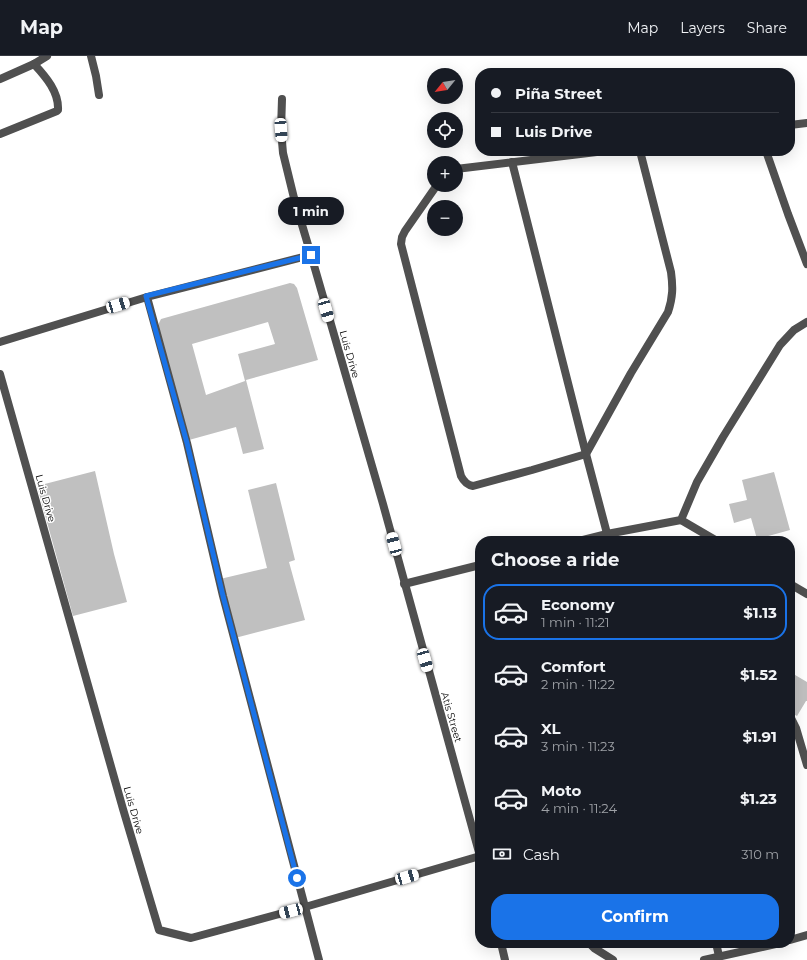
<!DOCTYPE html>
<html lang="en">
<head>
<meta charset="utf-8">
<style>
  body { margin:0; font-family:Montserrat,sans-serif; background:#20242c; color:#f1f3f6; height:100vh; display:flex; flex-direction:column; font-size:15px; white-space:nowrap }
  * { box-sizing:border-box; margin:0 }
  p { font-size:13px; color:#9ea1a6 }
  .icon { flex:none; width:22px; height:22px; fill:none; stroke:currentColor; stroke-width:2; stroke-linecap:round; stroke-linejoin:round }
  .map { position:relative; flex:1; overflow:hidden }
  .details { position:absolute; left:475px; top:480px; width:320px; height:412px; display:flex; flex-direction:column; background:#171b24; border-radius:16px; box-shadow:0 4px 16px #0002 }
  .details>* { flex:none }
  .top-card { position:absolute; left:475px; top:12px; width:320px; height:88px; border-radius:16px; box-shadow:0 4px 16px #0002; display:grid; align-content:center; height:88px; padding:0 16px; background:#171b24 }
  .needle { width:26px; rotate:240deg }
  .fabs { position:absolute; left:427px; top:12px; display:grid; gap:8px }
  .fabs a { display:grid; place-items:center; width:36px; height:36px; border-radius:50%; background:#171b24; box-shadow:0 4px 16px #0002; font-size:20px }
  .end { position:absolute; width:18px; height:18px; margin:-9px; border:5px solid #1a73e8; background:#fff; box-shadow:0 0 0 2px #fff }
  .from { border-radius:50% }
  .bubble { position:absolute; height:28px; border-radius:14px; background:#171b24; box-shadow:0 4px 16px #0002; font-size:13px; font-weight:700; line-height:28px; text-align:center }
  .car { position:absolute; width:12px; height:24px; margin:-12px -6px; border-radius:5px; box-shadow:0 0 3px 1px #0007; background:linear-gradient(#fff 24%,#345 0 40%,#fff 0 76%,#345 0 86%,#fff 0) }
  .top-card b { display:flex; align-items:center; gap:14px; height:38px; font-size:15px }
  .top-card b+b { border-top:1px solid #363941 }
  .top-card i { width:10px; height:10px; background:#f1f3f6 }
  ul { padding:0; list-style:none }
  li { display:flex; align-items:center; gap:12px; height:56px; margin:0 8px 6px; padding:0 8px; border:2px solid transparent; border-radius:16px }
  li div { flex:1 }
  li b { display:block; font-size:15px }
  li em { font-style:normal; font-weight:700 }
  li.current { border-color:#1a73e8 }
  li>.icon { width:36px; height:36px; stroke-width:1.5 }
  h2 { padding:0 16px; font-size:18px; line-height:48px }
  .pay { display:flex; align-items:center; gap:10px; height:44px; padding:0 16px; font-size:15px }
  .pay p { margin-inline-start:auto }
  .cta { display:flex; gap:8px; margin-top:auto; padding:8px 16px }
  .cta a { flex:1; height:46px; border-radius:16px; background:#1a73e8; color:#fff; font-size:16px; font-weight:700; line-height:46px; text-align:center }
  header { display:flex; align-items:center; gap:24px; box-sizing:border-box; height:56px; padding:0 20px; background:#171b24; border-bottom:1px solid #363941 }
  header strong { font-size:19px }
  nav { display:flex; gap:22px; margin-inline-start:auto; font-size:14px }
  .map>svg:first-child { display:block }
</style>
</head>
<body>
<header>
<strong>Map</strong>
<nav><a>Map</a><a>Layers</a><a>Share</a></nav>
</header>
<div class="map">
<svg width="807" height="904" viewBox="0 0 807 904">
  <rect width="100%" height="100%" fill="#fff"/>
  <g fill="#c0c0c0" fill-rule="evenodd">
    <path d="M 290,227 L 294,228 L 297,232 L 318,304 L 246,324 L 264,393 L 243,398 L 236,371 L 189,384 L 158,271 L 159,267 L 161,263 ZM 268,266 L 275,288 L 238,298 L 245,325 L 206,339 L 192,288 Z"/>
    <polygon points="95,415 114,498 127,546 73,560 37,430"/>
    <polygon points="774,416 790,474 757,483 751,462 734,467 729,448 747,444 742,424"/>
    <polygon points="276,427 295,504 289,506 305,564 235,582 220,523 267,512 248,434"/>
    <polygon points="790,616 807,626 807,645 806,645 797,660 790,656"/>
  </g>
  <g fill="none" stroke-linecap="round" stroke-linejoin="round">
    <g stroke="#505050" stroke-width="8">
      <polyline points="91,0 96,20 99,39"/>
      <polyline points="0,23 34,8 47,0"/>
      <polyline points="282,43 281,74 283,97 294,142 311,199"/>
      <polyline points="790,69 807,67"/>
      <path d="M 0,78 L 57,55 L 58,54 C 59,36 46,21 34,8"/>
      <polyline points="766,95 788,158 807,208"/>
      <polyline points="512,106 586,398 609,485"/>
      <polyline points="456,113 605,95"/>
      <path d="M 437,129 L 405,175 L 402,181 L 401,188 L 461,420 C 464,426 467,429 473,430 L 532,414 L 586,398 L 631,317 L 668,256 C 673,241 673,231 671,216 L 640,95"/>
      <polyline points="147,241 187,387 223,540 319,904"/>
      <polyline points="0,286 147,241 311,199 383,448 480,800"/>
      <polyline points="0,318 123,753 159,874 191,882 305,851 480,800"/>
      <polyline points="681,464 717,485"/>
      <polyline points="579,485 607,478 681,464 697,426 723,381 780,289 794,274 807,266"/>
      <polyline points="404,528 480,509"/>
      <polyline points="790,528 807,538"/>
      <polyline points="790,660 796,672 807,709"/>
      <polyline points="790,884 807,879"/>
      <polyline points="501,887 505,904"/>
      <polyline points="589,887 594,892 613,904"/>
      <polyline points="716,887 719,900"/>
      <polyline points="704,904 780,887"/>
    </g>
  </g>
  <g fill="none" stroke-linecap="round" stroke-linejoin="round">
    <polyline stroke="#1a73e8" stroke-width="5" points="297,822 223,540 187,387 146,240 311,199"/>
  </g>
  <g text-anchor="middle" stroke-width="3" stroke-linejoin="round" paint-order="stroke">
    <g font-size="10" fill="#000" stroke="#fff">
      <text transform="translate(350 298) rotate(74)" y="4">Luis Drive</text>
      <text transform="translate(46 442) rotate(74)" y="4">Luis Drive</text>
      <text transform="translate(452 661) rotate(74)" y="4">Atis Street</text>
      <text transform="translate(134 754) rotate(74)" y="4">Luis Drive</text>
    </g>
  </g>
</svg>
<div class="fabs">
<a><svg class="needle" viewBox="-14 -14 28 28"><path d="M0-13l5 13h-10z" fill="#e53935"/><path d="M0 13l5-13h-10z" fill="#9ea1a6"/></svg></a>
<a><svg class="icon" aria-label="locate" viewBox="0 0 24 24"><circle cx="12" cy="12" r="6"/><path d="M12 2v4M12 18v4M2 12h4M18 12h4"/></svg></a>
<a>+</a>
<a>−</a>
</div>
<i class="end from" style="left:297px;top:822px"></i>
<i class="end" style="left:311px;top:199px"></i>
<div class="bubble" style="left:278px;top:141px;width:66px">1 min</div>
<i class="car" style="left:281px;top:74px;rotate:176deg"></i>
<i class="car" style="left:118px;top:249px;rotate:73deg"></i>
<i class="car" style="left:326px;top:254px;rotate:164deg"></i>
<i class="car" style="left:394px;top:488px;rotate:345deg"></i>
<i class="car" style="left:425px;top:604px;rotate:164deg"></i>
<i class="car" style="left:407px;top:821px;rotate:74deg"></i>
<i class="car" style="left:291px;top:855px;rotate:255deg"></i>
<div class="top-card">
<b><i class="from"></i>Piña Street</b>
<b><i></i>Luis Drive</b>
</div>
<section class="details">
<h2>Choose a ride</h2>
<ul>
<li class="current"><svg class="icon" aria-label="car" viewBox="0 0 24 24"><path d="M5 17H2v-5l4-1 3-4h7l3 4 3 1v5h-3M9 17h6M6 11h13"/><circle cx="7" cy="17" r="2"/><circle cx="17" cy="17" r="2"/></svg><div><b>Economy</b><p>1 min · 11:21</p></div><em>$1.13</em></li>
<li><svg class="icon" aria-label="car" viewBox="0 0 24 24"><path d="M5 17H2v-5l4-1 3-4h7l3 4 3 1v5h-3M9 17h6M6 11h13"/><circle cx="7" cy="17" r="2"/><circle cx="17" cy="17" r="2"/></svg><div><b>Comfort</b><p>2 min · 11:22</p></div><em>$1.52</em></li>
<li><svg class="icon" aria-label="car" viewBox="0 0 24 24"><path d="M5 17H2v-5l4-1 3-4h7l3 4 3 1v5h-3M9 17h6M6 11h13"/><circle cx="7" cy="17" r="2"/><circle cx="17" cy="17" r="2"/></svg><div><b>XL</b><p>3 min · 11:23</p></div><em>$1.91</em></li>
<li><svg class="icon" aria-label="car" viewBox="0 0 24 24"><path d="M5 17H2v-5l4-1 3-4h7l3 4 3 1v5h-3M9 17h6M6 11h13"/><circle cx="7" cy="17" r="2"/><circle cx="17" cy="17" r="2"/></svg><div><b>Moto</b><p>4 min · 11:24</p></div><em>$1.23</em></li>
</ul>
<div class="pay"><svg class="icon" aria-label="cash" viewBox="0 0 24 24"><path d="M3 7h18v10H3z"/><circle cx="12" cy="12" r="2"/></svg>Cash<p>310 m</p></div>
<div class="cta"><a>Confirm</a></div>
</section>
</div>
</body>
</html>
